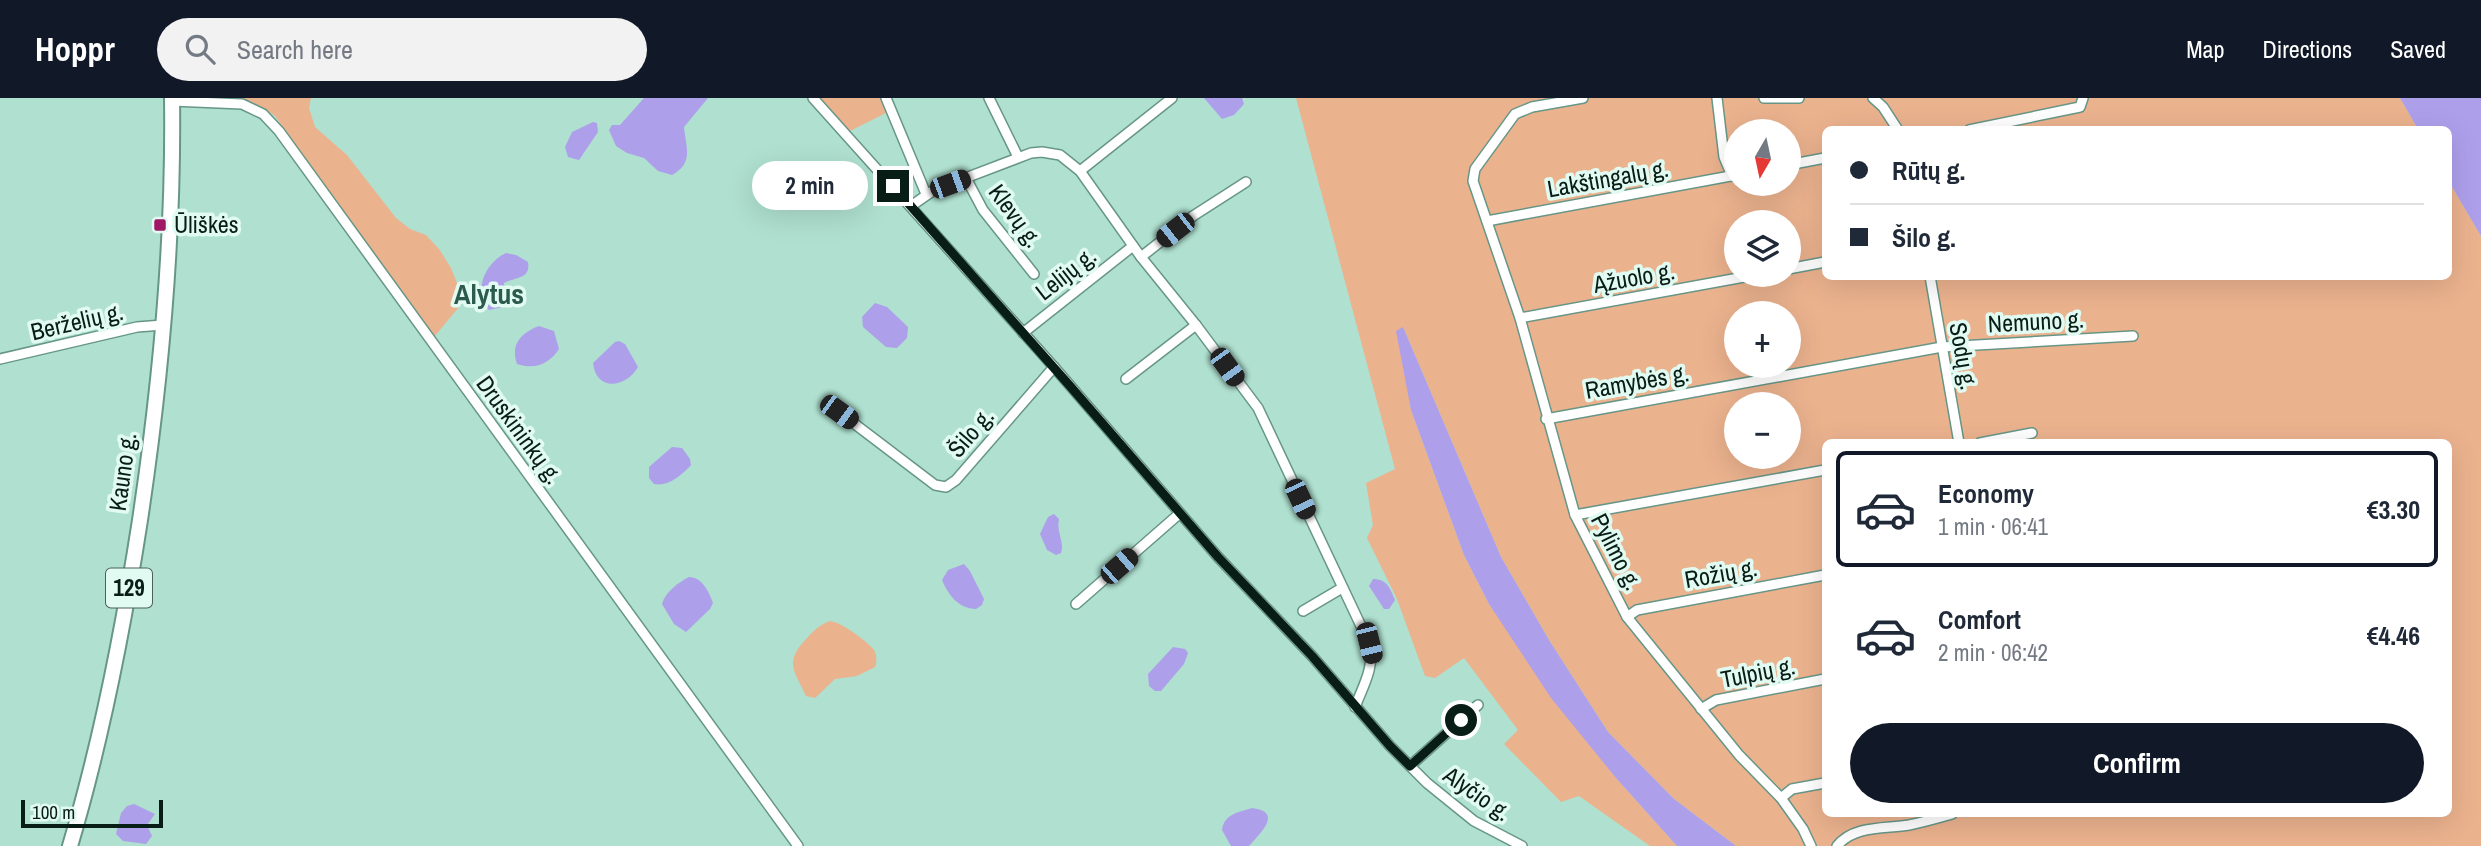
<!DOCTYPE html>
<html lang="en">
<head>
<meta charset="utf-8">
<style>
  body { margin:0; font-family:"Archivo Narrow",sans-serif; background:#f2f2f3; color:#1f2937; height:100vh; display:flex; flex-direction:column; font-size:26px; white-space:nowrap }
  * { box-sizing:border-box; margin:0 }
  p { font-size:23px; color:#747a83 }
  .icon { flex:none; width:38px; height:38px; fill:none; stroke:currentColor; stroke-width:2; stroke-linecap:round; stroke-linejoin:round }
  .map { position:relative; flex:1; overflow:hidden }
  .panel { position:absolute; left:1822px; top:341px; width:630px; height:378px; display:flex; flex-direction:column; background:#fff; border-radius:10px; box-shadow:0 7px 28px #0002 }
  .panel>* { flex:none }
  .banner { position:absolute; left:1822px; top:28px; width:630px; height:154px; border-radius:10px; box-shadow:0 7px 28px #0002; display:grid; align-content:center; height:154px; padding:0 28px; background:#fff }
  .needle { width:46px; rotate:189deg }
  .fabs { position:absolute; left:1724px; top:21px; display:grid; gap:14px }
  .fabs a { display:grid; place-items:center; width:77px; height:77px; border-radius:50%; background:#fff; box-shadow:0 7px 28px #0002; font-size:35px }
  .scale { position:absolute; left:21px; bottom:18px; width:142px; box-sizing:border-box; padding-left:7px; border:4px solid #091d17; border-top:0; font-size:19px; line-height:24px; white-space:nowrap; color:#091d17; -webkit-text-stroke:5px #e2fbf2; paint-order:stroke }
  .end { position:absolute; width:32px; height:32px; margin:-16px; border:9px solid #091d17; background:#fff; box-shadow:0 0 0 4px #fff }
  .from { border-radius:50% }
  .bubble { position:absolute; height:49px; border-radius:24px; background:#fff; box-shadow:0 7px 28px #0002; font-size:23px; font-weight:700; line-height:49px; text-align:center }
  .car { position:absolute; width:21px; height:42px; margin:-21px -10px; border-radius:9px; box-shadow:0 0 5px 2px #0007; background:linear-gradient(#222 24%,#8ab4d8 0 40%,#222 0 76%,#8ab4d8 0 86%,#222 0) }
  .banner b { display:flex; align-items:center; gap:24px; height:66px; font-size:26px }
  .banner b+b { border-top:2px solid #e0e1e3 }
  .banner i { width:18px; height:18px; background:#1f2937 }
  ul { padding:12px 0 0; list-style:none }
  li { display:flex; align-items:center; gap:21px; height:116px; margin:0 14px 10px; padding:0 14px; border:4px solid transparent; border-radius:10px }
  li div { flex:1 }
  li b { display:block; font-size:26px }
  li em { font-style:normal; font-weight:700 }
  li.active { border-color:#111827 }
  li>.icon { width:63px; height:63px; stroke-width:1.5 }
  .primary-button { display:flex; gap:14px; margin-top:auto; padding:14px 28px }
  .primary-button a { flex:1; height:80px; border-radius:42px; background:#111827; color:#fff; font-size:28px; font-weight:700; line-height:80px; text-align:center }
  header { display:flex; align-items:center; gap:42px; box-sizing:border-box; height:98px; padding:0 35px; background:#111827; color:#fff }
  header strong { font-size:33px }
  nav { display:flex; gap:38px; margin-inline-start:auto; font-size:24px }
  .search { width:490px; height:63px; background:#f2f2f3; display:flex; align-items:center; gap:18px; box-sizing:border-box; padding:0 24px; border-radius:38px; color:#747a83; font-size:26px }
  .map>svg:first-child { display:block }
</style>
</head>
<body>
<header>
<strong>Hoppr</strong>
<div class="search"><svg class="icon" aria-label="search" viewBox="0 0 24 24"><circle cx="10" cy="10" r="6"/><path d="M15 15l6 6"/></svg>Search here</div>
<nav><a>Map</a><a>Directions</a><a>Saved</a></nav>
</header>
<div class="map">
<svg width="2481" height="748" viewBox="0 0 2481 748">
  <rect width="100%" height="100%" fill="#afe0d0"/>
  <g fill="#ebb28e" fill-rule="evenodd">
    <path d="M 228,0 L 311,0 L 309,10 L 315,29 L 347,57 L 396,120 L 410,131 L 426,137 L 439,151 L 451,170 L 464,203 L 434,239 L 275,18 C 260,6 246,1 228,0 Z"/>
    <polygon points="817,0 883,0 888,14 848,34"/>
    <path d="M 1296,0 L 2400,0 L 2418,31 L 1825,32 L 1825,178 L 2448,178 L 2448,82 L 2481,138 L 2481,748 L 1736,748 L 1674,701 L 1608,634 L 1549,542 L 1501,459 L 1403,229 L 1411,312 L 1464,457 L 1489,506 L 1616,680 L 1677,748 L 1650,748 L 1579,698 L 1561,704 L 1504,646 L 1518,632 L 1464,560 L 1435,580 L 1425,578 L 1397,501 L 1367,440 L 1373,427 L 1366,385 L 1395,371 ZM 1736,33 L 1788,33 L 1788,86 L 1736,86 ZM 1736,124 L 1788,124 L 1788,177 L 1736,177 ZM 1736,215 L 1788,215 L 1788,268 L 1736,268 ZM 1736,306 L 1788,306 L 1788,359 L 1736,359 ZM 1825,345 L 2448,345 L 2448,716 L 1825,716 Z"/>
    <path d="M 830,523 C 841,524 867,543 874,552 C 877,558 877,563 875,569 L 857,578 L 835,581 L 815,600 L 806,598 C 793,570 784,564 808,539 C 815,531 820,527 830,523 Z"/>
  </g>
  <g fill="#ae9feb">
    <path d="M 644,0 L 708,0 L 684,29 C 686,50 694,65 672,77 L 658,73 L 644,60 L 627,55 L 616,48 L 609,32 L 612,27 L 620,27 Z"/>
    <polygon points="1204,0 1242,0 1244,6 1234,17 1222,21"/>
    <polygon points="2400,0 2481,0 2481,138 2448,82 2448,32 2418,31"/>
    <polygon points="593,24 597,25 598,34 579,62 568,59 565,49 572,34"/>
    <path d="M 506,155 L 516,157 L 528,164 C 531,181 516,179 504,185 L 503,193 L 509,203 L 507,208 L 489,212 C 472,193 486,164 506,155 Z"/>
    <polygon points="875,205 887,209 908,229 907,240 897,250 886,249 863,229 862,219"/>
    <path d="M 539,228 L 554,233 L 559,251 C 549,266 535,272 517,266 C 510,246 521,235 539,228 Z"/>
    <polygon points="1403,229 1501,459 1549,542 1608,634 1674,701 1736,748 1677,748 1616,680 1551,600 1489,506 1464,457 1411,312 1396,233"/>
    <path d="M 619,243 L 625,246 L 638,269 C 626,290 596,294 593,265 L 615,244 Z"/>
    <path d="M 672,349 L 682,350 L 690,361 L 691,367 C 682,377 668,389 654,386 L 649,380 L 649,369 Z"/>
    <path d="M 1054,416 L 1059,421 C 1056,434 1065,445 1061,455 L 1056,457 L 1047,452 L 1040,436 L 1048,419 Z"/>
    <path d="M 964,466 L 970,473 L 984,501 L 982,507 L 976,511 C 959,511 948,497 942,482 L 948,472 Z"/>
    <path d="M 689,479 C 702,479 709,494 713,505 L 710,511 L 686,534 L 674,526 L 662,506 C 665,494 679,484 689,479 Z"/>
    <path d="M 1373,481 C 1387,481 1390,490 1395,502 L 1389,511 L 1384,511 L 1369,488 Z"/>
    <polygon points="1173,549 1185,551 1188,555 1184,566 1161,593 1155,593 1149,588 1148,576"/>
    <polygon points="134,706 155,716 147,727 152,738 146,746 123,743 116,736 121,715 127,708"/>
    <path d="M 1252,710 C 1284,714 1260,735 1249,748 L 1231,748 L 1222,732 C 1224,716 1239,714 1252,710 Z"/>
  </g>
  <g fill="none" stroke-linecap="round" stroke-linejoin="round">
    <g stroke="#679687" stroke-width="12">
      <g id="minor">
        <polyline points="813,0 1054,269 1218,459 1312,558 1390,648 1427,685 1474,723 1522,748"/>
        <polyline points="886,0 926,96"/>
        <polyline points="989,0 1018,59"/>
        <polyline points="1583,0 1532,9 1515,16 1475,71 1473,83 1520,220 1575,417 1627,519 1739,657 1781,700 1803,731 1811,748"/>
        <polyline points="1717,0 1724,59 1732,78"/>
        <polyline points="1764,0 1799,0"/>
        <polyline points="1873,0 1883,9 1898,32"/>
        <polyline points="172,3 242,6 263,16 279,33 798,748"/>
        <polyline points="1969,32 2080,9 2083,0"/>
        <polyline points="1788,67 1825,60"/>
        <polyline points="1080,73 1172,0"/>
        <polyline points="966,80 983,112 1034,176"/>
        <path d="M 911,108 L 934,92 L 1031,55 L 1042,54 L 1060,57 L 1080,73 L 1141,159 L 1196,227 L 1258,310 L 1369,545 C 1375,569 1364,586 1355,609"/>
        <polyline points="1487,123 1736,77"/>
        <polyline points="1141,159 1193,118 1246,84"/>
        <polyline points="1788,171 1825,164"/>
        <polyline points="1930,178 1959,345"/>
        <polyline points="1520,220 1755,177"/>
        <polyline points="1023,235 1133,148"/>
        <polyline points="0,261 137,229 163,227"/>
        <polyline points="1126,281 1196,227"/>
        <polyline points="839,314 935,387 946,389 956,382 1054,269"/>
        <polyline points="1546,321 1942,249 2133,238"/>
        <polyline points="1980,345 2032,335"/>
        <polyline points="1575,417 1825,372"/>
        <polyline points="1076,506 1179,416"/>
        <polyline points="1303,513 1342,490"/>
        <polyline points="1627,519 1637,512 1825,477"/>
        <polyline points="1701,611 1716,602 1825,581"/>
        <polyline points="1410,668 1478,607"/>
        <polyline points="1781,700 1792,691 1825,685"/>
        <path d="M 1837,748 C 1854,727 1885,731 1909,727 C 1924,724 1938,720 1952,716"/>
      </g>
    </g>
    <g stroke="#679687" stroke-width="18">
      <path id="primary" d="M 70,748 C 102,641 123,532 140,422 C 161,282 174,141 172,0"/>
    </g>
    <use href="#minor" stroke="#fff" stroke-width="9"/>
    <use href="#primary" stroke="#fff" stroke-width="14"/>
  </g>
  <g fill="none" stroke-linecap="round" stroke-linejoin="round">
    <polyline stroke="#091d17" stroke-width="9" points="893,88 1070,288 1218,459 1312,558 1390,648 1410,668 1461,622"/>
  </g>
  <rect fill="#a01865" stroke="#e2fbf2" stroke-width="2.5" x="153" y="120" width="14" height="14" rx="3.5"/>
  <g text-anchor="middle" stroke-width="7" stroke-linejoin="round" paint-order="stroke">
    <rect fill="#e2fbf2" stroke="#4a6059" stroke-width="2" x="106" y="470.5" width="46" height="39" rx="5"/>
    <g font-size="23" font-weight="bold" fill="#091d17">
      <text x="129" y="498">129</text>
    </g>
    <g font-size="24" fill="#091d17" stroke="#e2fbf2">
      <text transform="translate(1608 81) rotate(-10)" y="8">Lakštingalų g.</text>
      <text transform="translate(1015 118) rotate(54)" y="8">Klevų g.</text>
      <text transform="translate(1066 176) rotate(-38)" y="8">Lelijų g.</text>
      <text transform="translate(1634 180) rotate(-10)" y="8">Ąžuolo g.</text>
      <text transform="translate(77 224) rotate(-13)" y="8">Berželių g.</text>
      <text transform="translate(2036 224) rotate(-3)" y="8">Nemuno g.</text>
      <text transform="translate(1963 258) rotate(80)" y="8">Sodų g.</text>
      <text transform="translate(1637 284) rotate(-10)" y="8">Ramybės g.</text>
      <text transform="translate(519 332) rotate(54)" y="8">Druskininkų g.</text>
      <text transform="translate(971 335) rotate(-49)" y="8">Šilo g.</text>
      <text transform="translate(123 374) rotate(-82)" y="8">Kauno g.</text>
      <text transform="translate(1616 454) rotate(63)" y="8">Pylimo g.</text>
      <text transform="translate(1721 476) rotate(-10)" y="8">Rožių g.</text>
      <text transform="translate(1758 575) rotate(-11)" y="8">Tulpių g.</text>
      <text transform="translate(1477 696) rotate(35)" y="8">Alyčio g.</text>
    </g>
    <g font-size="24" fill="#091d17" stroke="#e2fbf2" text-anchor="start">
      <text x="174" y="135">Ūliškės</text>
    </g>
    <g font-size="28" font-weight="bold" fill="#2c5a4d" stroke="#e2fbf2">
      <text x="489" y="206">Alytus</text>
    </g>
  </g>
</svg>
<div class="fabs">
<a><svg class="needle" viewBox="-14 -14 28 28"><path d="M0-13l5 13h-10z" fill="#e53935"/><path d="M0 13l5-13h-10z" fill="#747a83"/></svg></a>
<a><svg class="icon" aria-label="layers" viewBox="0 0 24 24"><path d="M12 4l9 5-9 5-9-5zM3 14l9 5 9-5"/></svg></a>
<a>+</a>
<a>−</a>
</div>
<div class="scale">100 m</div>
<i class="end from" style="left:1461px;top:622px"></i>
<i class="end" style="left:893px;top:88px"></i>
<div class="bubble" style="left:752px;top:63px;width:116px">2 min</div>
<i class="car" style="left:950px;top:86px;rotate:70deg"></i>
<i class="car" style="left:1175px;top:132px;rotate:232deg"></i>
<i class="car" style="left:1227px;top:269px;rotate:144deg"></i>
<i class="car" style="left:839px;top:314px;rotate:126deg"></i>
<i class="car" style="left:1300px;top:401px;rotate:155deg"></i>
<i class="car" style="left:1119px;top:468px;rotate:49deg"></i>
<i class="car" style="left:1369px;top:545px;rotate:166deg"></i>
<div class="banner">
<b><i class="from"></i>Rūtų g.</b>
<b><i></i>Šilo g.</b>
</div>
<section class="panel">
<ul>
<li class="active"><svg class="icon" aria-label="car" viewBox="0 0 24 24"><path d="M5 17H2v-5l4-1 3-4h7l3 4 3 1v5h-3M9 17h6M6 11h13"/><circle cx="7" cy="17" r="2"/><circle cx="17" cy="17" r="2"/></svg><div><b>Economy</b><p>1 min · 06:41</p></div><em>€3.30</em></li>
<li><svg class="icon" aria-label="car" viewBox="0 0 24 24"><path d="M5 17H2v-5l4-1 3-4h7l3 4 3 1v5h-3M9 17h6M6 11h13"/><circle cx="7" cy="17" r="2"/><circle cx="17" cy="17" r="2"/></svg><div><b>Comfort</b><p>2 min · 06:42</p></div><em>€4.46</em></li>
</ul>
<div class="primary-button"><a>Confirm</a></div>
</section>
</div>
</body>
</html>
